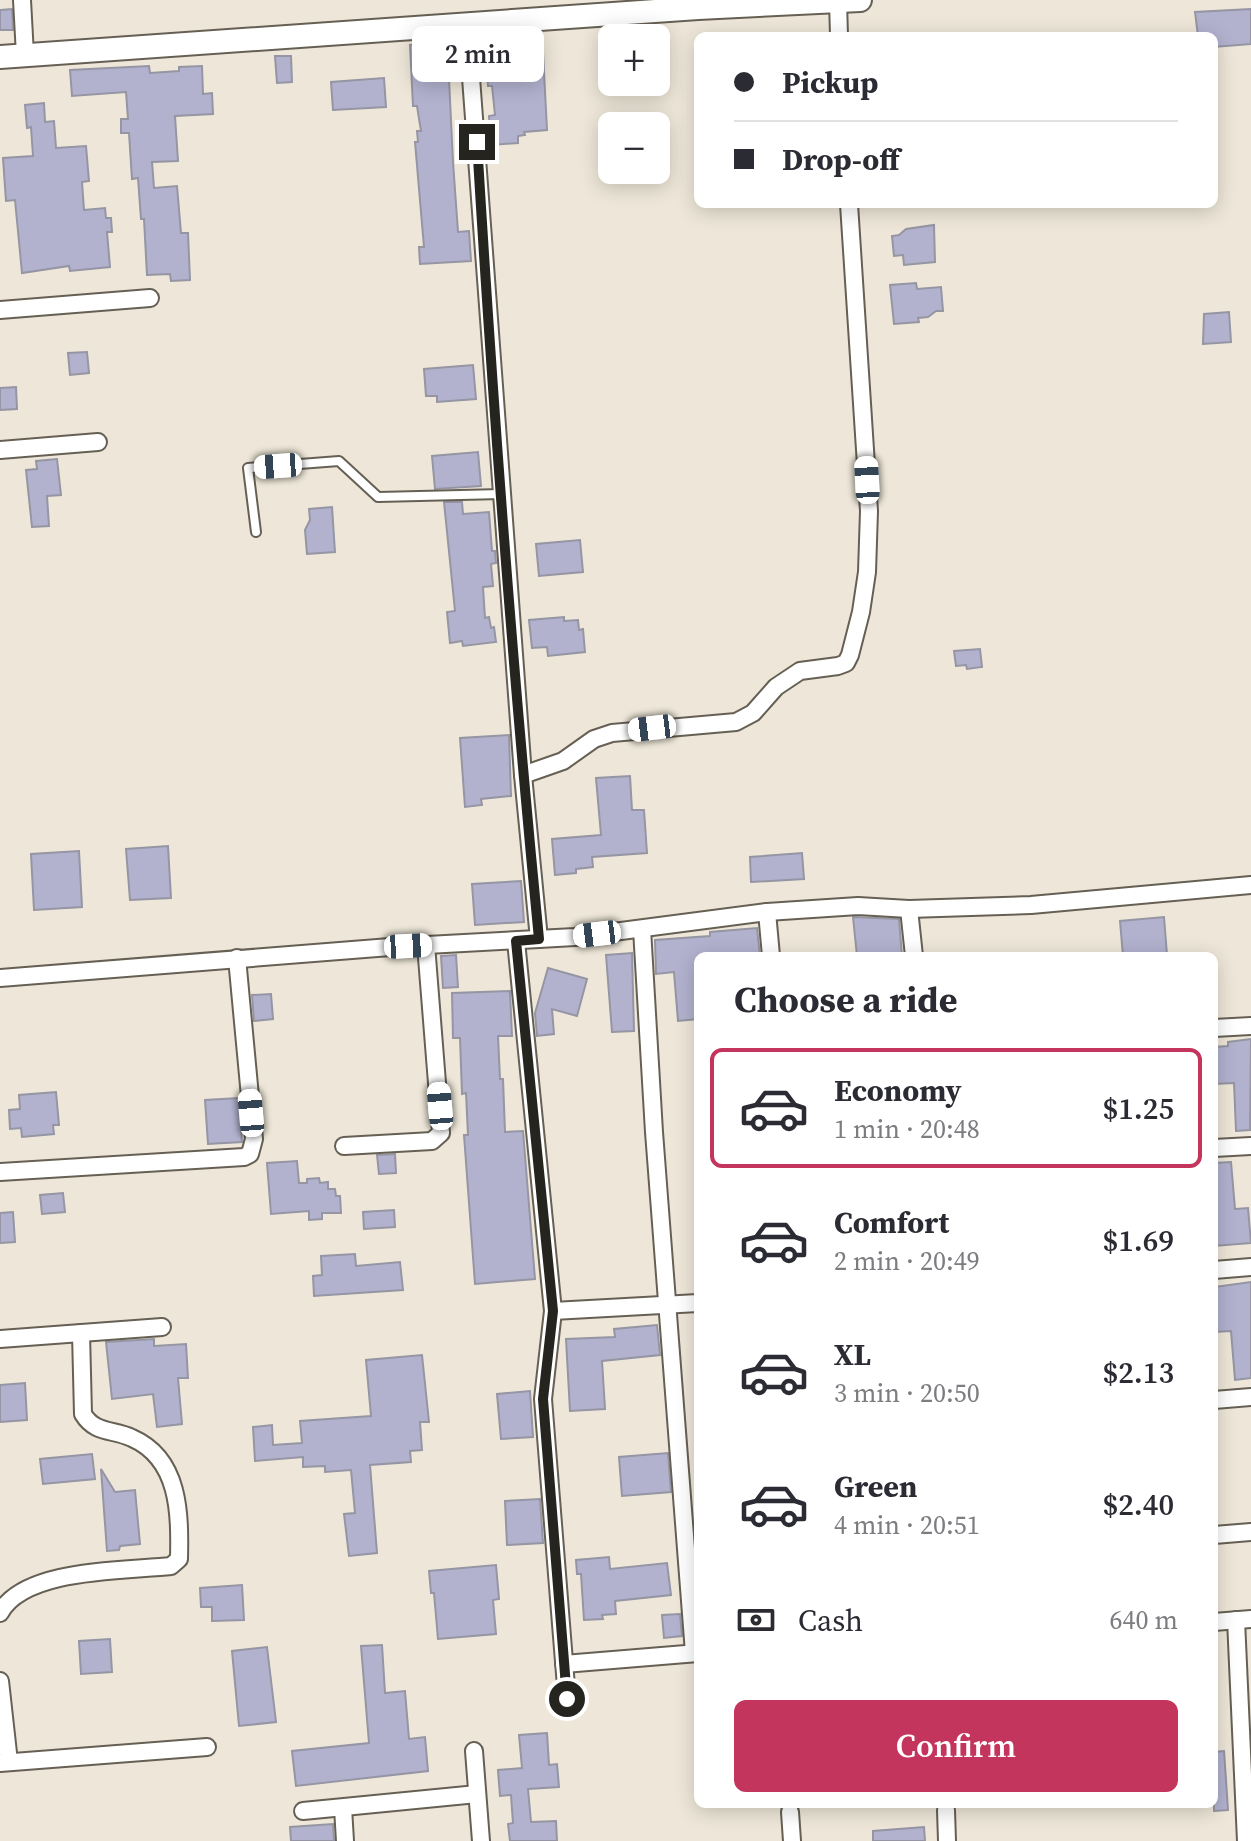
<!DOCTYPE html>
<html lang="en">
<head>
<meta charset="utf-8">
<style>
  body { margin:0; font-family:"Source Serif 4",serif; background:#f7f7f7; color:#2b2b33; height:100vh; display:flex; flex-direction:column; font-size:30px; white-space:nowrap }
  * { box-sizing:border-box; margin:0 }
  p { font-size:26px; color:#7c7c81 }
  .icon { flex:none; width:44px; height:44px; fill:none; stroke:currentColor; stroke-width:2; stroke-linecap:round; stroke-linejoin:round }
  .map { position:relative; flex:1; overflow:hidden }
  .panel { position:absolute; left:694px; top:952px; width:524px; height:856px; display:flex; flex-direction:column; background:#fff; border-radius:12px; box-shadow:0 4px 20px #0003 }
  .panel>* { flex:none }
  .hud { position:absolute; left:694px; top:32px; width:524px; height:176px; border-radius:12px; box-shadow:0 4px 20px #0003; display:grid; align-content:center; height:176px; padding:0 40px; background:#fff }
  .controls { position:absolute; left:598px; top:24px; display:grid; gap:16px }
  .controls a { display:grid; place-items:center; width:72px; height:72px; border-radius:12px; background:#fff; box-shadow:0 4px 20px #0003; font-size:40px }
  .end { position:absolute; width:36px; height:36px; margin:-18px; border:10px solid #26241e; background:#fff; box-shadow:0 0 0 4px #fff }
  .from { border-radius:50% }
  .bubble { position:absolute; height:56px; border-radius:12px; background:#fff; box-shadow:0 4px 20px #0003; font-size:26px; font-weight:600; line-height:56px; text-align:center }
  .car { position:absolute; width:24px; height:48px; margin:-24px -12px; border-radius:10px; box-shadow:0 0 6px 2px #0007; background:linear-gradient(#fff 24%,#345 0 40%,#fff 0 76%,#345 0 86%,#fff 0) }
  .hud b { display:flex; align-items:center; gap:28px; height:76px; font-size:30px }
  .hud b+b { border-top:2px solid #e1e1e2 }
  .hud i { width:20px; height:20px; background:#2b2b33 }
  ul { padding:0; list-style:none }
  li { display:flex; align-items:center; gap:24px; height:120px; margin:0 16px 12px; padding:0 24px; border:4px solid transparent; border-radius:12px }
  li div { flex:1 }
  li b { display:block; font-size:30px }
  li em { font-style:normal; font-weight:600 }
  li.current { border-color:#c4355d }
  li>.icon { width:72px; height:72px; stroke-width:1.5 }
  h2 { padding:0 40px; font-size:36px; line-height:96px }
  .pay { display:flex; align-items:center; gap:20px; height:88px; padding:0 40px; font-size:30px }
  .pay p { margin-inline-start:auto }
  .cta { display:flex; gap:16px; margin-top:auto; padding:16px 40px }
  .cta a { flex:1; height:92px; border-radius:12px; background:#c4355d; color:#fff; font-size:32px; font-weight:600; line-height:92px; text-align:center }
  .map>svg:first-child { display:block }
</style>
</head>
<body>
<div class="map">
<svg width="1251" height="1841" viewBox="0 0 1251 1841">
  <rect width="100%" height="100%" fill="#eee7d9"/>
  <g fill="#b2b2cf" stroke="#9595a3" stroke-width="2">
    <polygon points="12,9 13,30 0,30 0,10"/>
    <polygon points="1251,9 1251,44 1214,47 1214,36 1198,36 1195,12"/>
    <polygon points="542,33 547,130 524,132 525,135 518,136 518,143 491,145 489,116 495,115 492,86 488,86 484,37"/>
    <polygon points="457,41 460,78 449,79 453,162 458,232 469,231 471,261 420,264 419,247 424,247 415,142 418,142 417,131 421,131 417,106 413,106 410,45"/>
    <polygon points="275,56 291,56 292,82 277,83"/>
    <polygon points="149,66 150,73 179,71 179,67 202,66 203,94 212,93 213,114 175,116 178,161 152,162 154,188 177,186 181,233 188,233 190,280 171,281 170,274 147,275 144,219 141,219 138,178 132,179 129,133 121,133 121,119 128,119 126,92 72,96 70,70"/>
    <polygon points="384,78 386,107 333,110 331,82"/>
    <polygon points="44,103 45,122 54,121 56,148 86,146 89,181 82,182 84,210 105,208 106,218 111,218 112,232 107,232 110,267 70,271 69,266 22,273 15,200 6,201 3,158 33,156 31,127 27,128 25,105"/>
    <polygon points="934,225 935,262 904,265 903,255 894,256 892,236 899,235 906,229"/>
    <polygon points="916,283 917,289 941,287 943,311 936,311 928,317 918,318 919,322 894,324 890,285"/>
    <polygon points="1229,312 1231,342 1203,344 1204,314"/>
    <polygon points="87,352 89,373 70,375 68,353"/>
    <polygon points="473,365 476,399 437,402 437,396 426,396 424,369"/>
    <polygon points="16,387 17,409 0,410 0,388"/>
    <polygon points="478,452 481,486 435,489 432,456"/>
    <polygon points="57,459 61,495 47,496 49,526 32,527 26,470 37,469 36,461"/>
    <polygon points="444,502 462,502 463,514 489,512 492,551 495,551 496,563 491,564 493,586 483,587 485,618 489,617 491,628 494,627 496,642 463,646 462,641 450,643 447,612 455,611"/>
    <polygon points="332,507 335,552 307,554 305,530 310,520 309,509"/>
    <polygon points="580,540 583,572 539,576 536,544"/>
    <polygon points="564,617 564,621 578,620 579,630 583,629 585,652 548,656 547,647 532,648 529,620"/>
    <polygon points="980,649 982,667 967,669 966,665 956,666 954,651"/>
    <polygon points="509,735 511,796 481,799 482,805 465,807 460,738"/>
    <polygon points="630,776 632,810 644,810 647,853 592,857 593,867 576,869 576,873 555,875 552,839 601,835 596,778"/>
    <polygon points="168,846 171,898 130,900 126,849"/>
    <polygon points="79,851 82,907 34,910 31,854"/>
    <polygon points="802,853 804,879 751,882 750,857"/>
    <polygon points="521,881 524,922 475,925 472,884"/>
    <polygon points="853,917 899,919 902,956 857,956"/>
    <polygon points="1164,917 1167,955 1123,956 1120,921"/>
    <polygon points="757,928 760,956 698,956 698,1019 678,1021 674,972 656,974 655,940 710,936 710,932"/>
    <polygon points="632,953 634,1031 612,1032 606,955"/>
    <polygon points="456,955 458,987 443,988 441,956"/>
    <polygon points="548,968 587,979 577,1016 552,1009 554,1034 537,1036 535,1013"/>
    <polygon points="510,991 512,1036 498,1036 500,1079 503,1079 505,1132 523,1131 535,1279 475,1284 464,1135 468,1135 466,1093 462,1094 460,1038 453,1038 452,993"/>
    <polygon points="271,994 273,1019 254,1021 252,995"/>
    <polygon points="1251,1039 1250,1130 1236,1131 1234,1083 1214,1084 1214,1047 1228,1046 1228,1042"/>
    <polygon points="56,1092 59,1125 53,1125 54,1134 22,1137 21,1128 10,1129 9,1110 20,1109 19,1095"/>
    <polygon points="239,1098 242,1142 208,1144 205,1100"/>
    <polygon points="395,1154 396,1173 379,1174 377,1155"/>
    <polygon points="297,1161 299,1183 307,1183 307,1179 319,1178 320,1183 328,1182 328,1189 335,1189 336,1196 340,1196 341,1213 322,1213 322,1219 309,1220 309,1211 271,1214 267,1163"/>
    <polygon points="1231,1162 1235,1209 1248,1208 1251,1243 1214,1246 1214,1163"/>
    <polygon points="63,1193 65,1212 42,1214 40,1195"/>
    <polygon points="394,1210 395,1227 364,1229 363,1212"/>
    <polygon points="13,1212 15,1242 0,1243 0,1213"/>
    <polygon points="355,1254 356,1266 400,1262 403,1290 314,1296 313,1276 322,1275 321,1256"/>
    <polygon points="1251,1282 1251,1378 1235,1380 1231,1331 1214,1332 1214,1287"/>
    <polygon points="657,1325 660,1355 602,1361 605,1409 570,1411 566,1339 615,1337 614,1329"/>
    <polygon points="154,1339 154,1346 186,1344 188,1378 178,1378 182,1424 157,1427 153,1394 112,1399 106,1342"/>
    <polygon points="422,1355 429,1422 420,1422 422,1450 410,1451 411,1462 370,1465 377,1553 349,1556 344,1514 355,1513 351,1470 325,1472 325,1466 303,1467 303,1457 255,1461 253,1427 272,1425 273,1445 302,1443 300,1421 371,1416 366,1360"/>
    <polygon points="25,1383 27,1420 0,1422 0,1385"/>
    <polygon points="530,1391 533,1437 501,1439 497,1394"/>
    <polygon points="668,1453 671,1492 622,1496 619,1457"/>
    <polygon points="92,1454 95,1479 43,1484 40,1459"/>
    <polygon points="101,1469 115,1492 135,1490 140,1544 120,1546 119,1550 107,1551"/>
    <polygon points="540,1499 543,1543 507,1545 505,1501"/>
    <polygon points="609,1557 610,1569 667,1563 671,1595 615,1601 616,1614 602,1615 603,1619 584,1620 581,1574 577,1574 576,1560"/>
    <polygon points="496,1565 499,1599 493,1600 496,1634 438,1639 434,1593 431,1593 429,1571"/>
    <polygon points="242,1585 244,1620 212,1621 212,1607 201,1607 200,1588"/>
    <polygon points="680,1614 682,1636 664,1638 662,1615"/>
    <polygon points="110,1639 112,1672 81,1674 79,1641"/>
    <polygon points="382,1645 385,1693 405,1691 409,1739 425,1737 428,1771 296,1786 292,1751 369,1743 361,1646"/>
    <polygon points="267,1647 276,1722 239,1726 232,1651"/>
    <polygon points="547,1733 549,1765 557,1764 559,1787 528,1789 531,1822 556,1821 557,1841 510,1841 508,1824 513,1823 511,1795 500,1796 498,1770 522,1768 519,1735"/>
    <polygon points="1224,1751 1228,1810 1214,1811 1214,1752"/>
    <polygon points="333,1824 334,1841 291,1841 290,1827"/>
    <polygon points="924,1827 925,1841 873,1841 873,1831"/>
  </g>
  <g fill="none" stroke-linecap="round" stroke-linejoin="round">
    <g stroke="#666054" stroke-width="12">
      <polyline id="service" points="256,532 248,468 339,461 378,497 502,494"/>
    </g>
    <g stroke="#666054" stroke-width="20">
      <g id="minor">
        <polyline points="22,0 25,55"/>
        <polyline points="838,1 839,36"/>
        <polyline points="467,24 523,775 539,939"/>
        <polyline points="0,310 150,298"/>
        <polyline points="0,450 98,442"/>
        <polyline points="523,775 563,761 594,739 612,733 736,722 753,713 776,687 800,671 838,666 846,663 850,655 861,612 867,572 869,511 849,204"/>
        <polyline points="909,909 914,956"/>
        <polyline points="767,912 771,956"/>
        <polyline points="642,929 654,1132 694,1653"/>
        <polyline points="516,941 553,1311 543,1399 567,1699"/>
        <polyline points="0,978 390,947 575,937 767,912 858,906 909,909 1031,905 1251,885"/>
        <polyline points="1214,1028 1251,1026"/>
        <polyline points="344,1146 432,1141 441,1133 426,945"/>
        <polyline points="1214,1148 1251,1146"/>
        <polyline points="0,1172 244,1157 250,1154 254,1139 237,958"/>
        <polyline points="1214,1270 1251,1267"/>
        <polyline points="553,1311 698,1303"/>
        <polyline points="0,1339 162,1327"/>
        <polyline points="1214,1400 1251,1397"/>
        <polyline points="1214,1535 1251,1532"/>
        <path d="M 0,1613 C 24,1568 125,1571 171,1566 L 179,1559 C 180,1514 180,1459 132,1438 C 113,1429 95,1434 83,1414 L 81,1333"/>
        <polyline points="1236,1620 1246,1841"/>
        <polyline points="1214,1622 1251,1619"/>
        <polyline points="564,1664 698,1653"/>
        <polyline points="0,1681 9,1762"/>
        <polyline points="474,1751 481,1841"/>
        <polyline points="0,1763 207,1747"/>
        <polyline points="343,1808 345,1841"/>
        <polyline points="946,1810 947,1841"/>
        <polyline points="303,1811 477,1794"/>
        <polyline points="790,1812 792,1841"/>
      </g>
    </g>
    <g stroke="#666054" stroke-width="26">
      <polyline id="secondary" points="0,57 698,8 860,0"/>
    </g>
    <use href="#service" stroke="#fff" stroke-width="8"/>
    <use href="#minor" stroke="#fff" stroke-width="16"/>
    <use href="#secondary" stroke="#fff" stroke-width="22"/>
  </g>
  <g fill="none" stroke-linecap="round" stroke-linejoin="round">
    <path stroke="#26241e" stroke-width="10" d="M 477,142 C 493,408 513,674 539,939 L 516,941 L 553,1311 L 543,1399 L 567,1699"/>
  </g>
</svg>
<div class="controls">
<a>+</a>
<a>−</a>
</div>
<i class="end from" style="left:567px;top:1699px"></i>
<i class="end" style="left:477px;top:142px"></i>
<div class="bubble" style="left:412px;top:26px;width:132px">2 min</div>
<i class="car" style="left:278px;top:466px;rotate:266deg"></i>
<i class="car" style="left:867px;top:480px;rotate:357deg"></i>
<i class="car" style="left:652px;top:728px;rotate:263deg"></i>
<i class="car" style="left:597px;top:934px;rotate:263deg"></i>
<i class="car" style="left:408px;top:946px;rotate:87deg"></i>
<i class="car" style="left:440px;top:1106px;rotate:355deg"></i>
<i class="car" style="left:251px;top:1113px;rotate:355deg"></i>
<div class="hud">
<b><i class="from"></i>Pickup</b>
<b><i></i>Drop-off</b>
</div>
<section class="panel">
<h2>Choose a ride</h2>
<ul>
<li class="current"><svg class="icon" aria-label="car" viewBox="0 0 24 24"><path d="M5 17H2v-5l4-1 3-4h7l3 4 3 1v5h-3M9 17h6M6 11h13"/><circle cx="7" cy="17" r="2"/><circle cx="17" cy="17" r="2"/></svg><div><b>Economy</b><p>1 min · 20:48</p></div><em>$1.25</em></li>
<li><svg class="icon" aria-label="car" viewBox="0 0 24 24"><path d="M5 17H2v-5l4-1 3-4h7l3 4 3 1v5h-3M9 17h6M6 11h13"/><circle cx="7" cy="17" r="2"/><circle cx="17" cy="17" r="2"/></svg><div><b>Comfort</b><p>2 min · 20:49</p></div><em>$1.69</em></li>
<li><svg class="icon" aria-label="car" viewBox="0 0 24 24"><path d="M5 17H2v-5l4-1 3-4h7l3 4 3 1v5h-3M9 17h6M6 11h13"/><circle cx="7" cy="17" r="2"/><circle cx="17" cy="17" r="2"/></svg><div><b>XL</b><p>3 min · 20:50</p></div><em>$2.13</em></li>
<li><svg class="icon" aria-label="car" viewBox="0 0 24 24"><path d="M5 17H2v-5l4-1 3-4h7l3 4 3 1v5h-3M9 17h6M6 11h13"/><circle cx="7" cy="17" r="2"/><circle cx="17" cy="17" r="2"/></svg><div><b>Green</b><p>4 min · 20:51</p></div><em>$2.40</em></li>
</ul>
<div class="pay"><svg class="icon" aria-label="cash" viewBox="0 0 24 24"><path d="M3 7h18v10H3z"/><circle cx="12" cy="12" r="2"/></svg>Cash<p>640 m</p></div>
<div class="cta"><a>Confirm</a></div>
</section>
</div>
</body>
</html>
